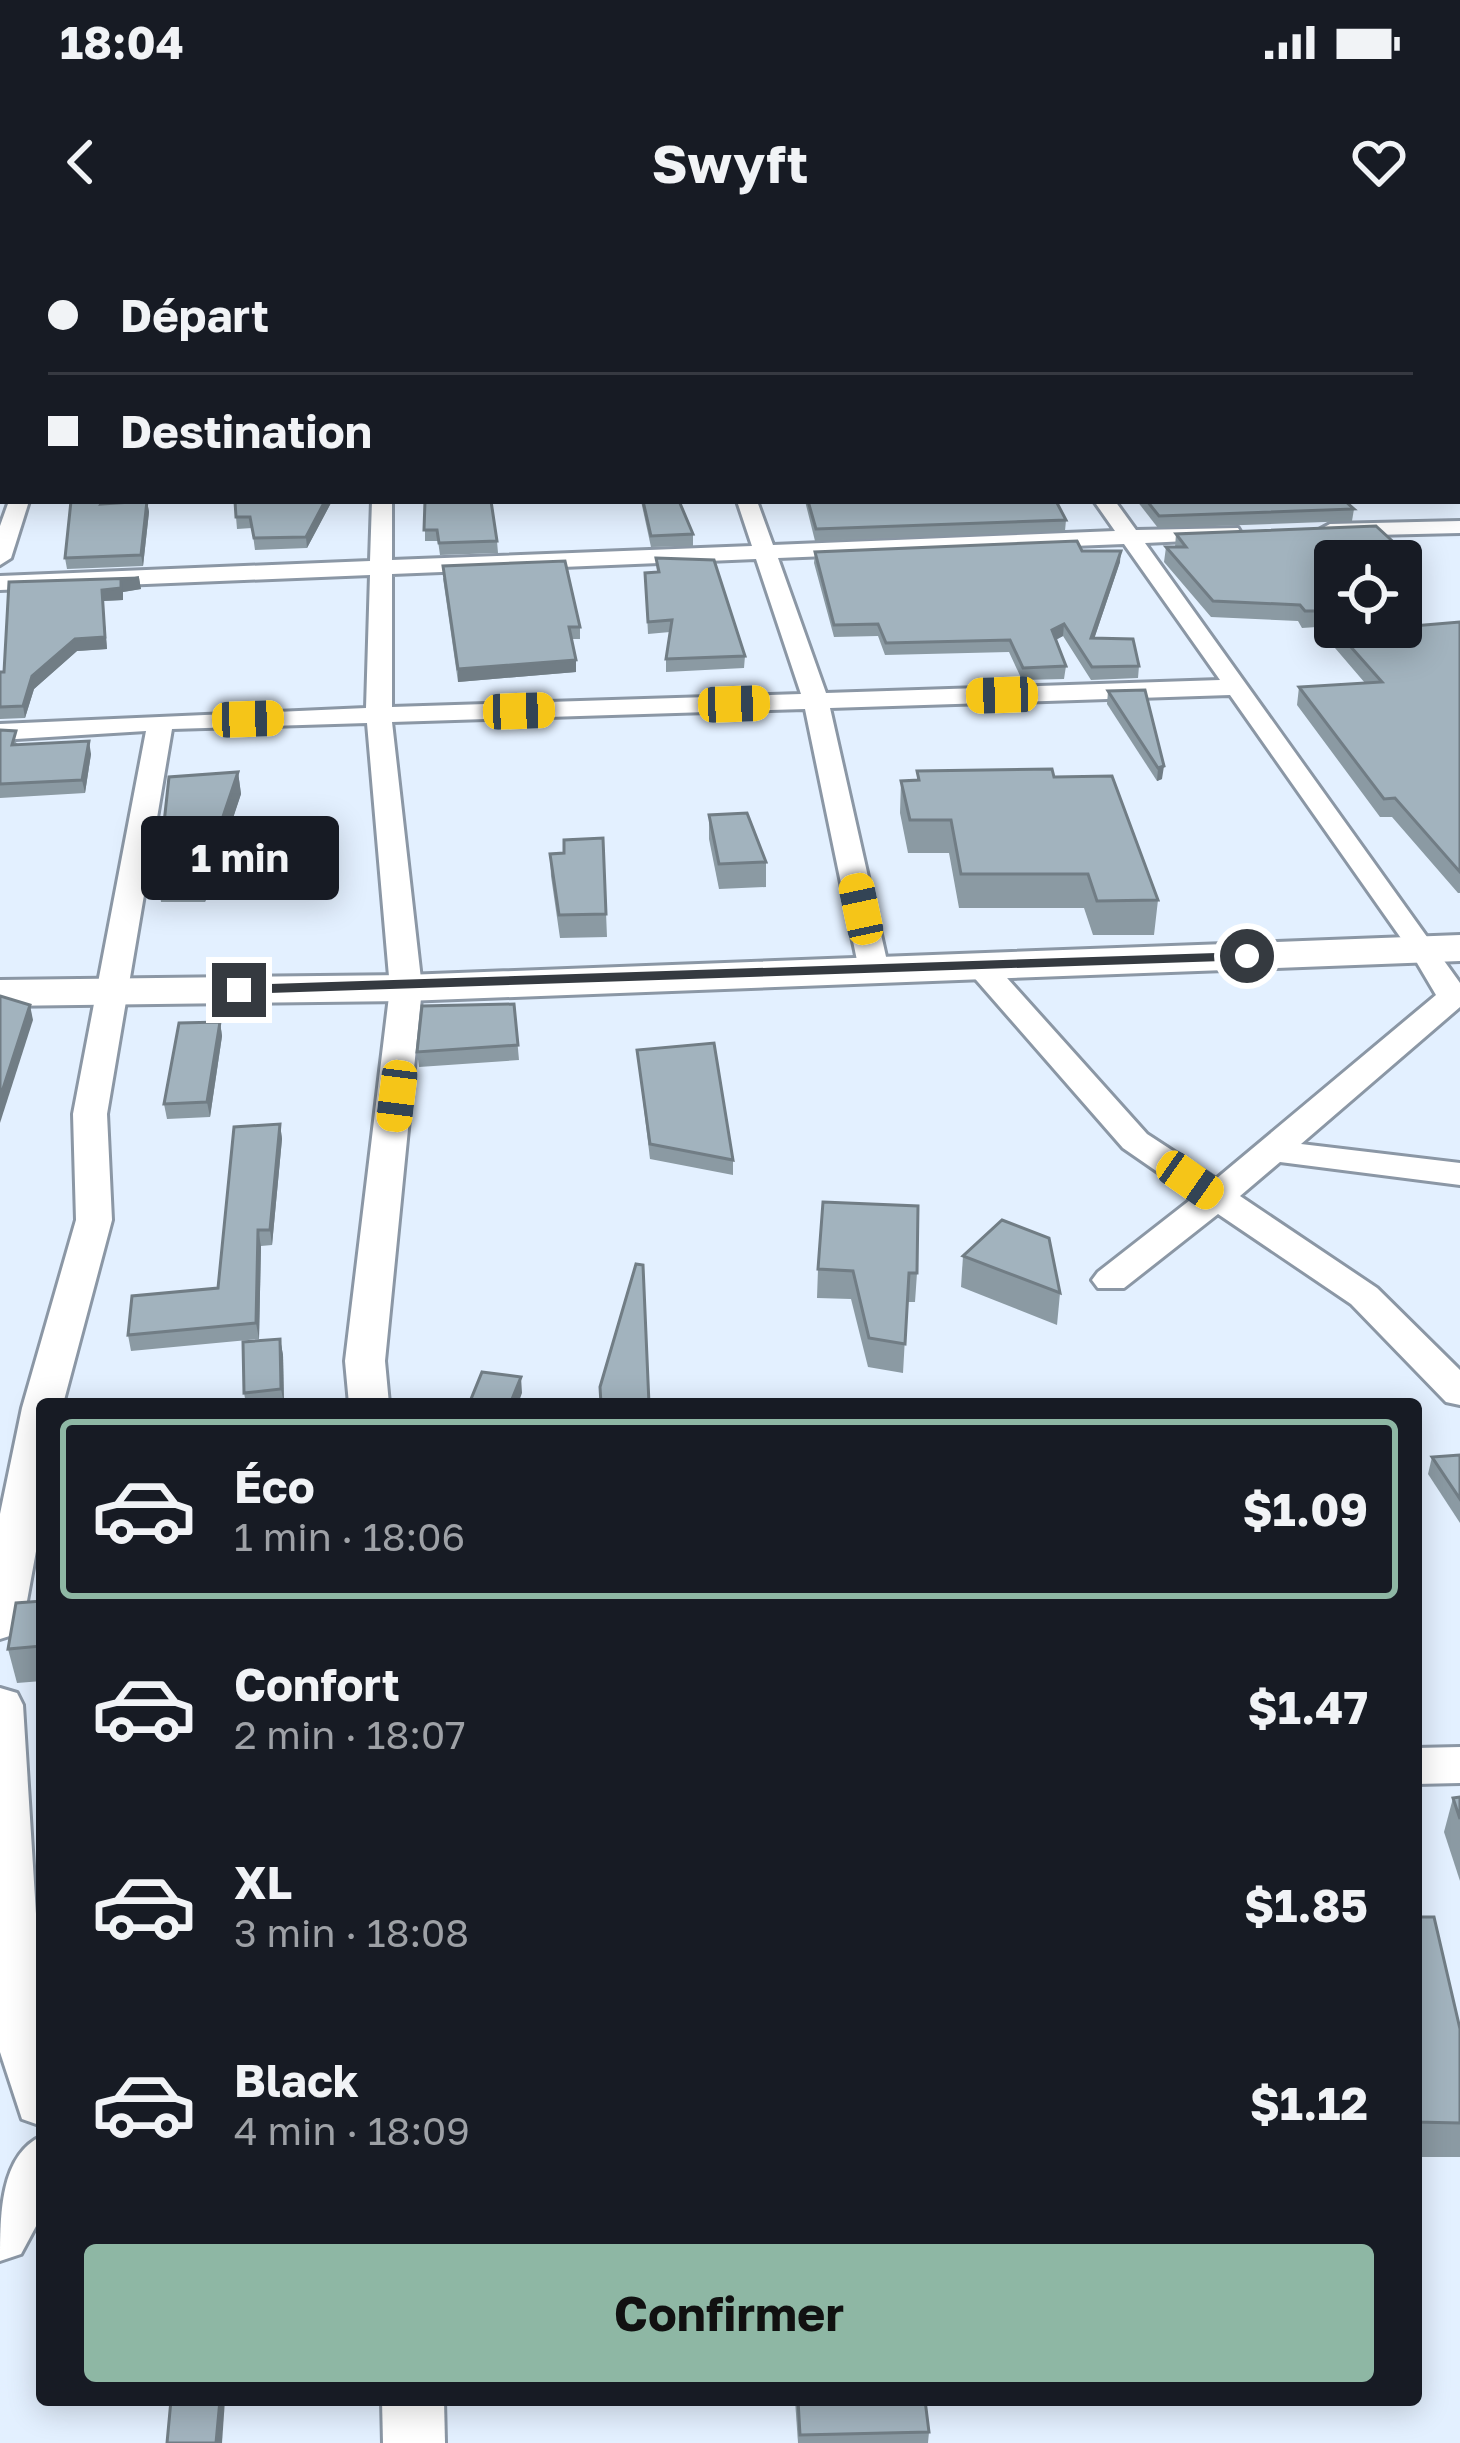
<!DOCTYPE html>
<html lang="fr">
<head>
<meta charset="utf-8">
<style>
  body { margin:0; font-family:"Golos Text",sans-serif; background:#20242c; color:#f1f3f6; height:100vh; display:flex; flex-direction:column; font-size:45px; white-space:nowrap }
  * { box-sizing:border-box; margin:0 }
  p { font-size:39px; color:#9ea1a6 }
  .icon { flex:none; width:66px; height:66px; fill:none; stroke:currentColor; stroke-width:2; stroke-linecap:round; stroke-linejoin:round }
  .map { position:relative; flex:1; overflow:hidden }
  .side { position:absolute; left:36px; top:1158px; width:1386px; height:1008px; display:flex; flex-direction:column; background:#171b24; border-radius:12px; box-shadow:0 6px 30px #0003 }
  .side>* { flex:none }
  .top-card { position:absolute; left:0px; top:0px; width:1461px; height:264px; box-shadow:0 6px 30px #0003; display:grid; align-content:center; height:264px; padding:0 48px; background:#171b24 }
  .tools { position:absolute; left:1314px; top:300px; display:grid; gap:24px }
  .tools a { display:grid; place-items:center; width:108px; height:108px; border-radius:12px; background:#171b24; box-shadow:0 6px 30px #0003; font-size:60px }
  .end { position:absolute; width:54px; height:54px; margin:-27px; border:15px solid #353a40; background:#fff; box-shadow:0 0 0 6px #fff }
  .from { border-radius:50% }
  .bubble { position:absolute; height:84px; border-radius:12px; background:#171b24; box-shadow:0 6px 30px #0003; font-size:39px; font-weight:700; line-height:84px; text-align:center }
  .car { position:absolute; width:36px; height:72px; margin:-36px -18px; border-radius:15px; box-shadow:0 0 9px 3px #0007; background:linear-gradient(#f5c518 24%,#345 0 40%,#f5c518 0 76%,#345 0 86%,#f5c518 0) }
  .top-card b { display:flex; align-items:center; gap:42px; height:114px; font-size:45px }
  .top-card b+b { border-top:3px solid #363941 }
  .top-card i { width:30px; height:30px; background:#f1f3f6 }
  ul { padding:21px 0 0; list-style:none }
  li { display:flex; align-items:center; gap:36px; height:180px; margin:0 24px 18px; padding:0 24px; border:6px solid transparent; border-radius:12px }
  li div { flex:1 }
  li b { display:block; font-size:45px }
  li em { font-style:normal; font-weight:700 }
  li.selected { border-color:#8eb7a4 }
  li>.icon { width:108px; height:108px; stroke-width:1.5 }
  .action { display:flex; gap:24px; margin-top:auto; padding:24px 48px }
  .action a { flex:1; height:138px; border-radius:12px; background:#8eb7a4; color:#111; font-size:48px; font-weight:700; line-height:138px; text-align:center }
  .status { display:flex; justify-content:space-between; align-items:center; height:84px; padding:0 60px; background:#171b24; direction:ltr }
  .status svg { height:33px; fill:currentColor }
  header { display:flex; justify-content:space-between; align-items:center; height:156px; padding:0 48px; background:#171b24; font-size:54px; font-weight:700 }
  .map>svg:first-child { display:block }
</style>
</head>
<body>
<div class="status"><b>18:04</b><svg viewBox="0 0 49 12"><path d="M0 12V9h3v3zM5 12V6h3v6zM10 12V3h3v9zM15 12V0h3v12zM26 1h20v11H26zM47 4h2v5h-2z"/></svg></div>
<header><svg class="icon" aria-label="back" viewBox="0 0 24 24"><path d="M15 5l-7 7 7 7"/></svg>Swyft<svg class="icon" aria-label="heart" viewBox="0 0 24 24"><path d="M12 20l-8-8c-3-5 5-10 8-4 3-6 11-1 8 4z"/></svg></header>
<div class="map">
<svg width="1460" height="2203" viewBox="0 0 1460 2203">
  <rect width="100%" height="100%" fill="#e3f0ff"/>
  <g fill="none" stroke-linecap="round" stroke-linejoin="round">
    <g stroke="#8b97a5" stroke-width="6">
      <g id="street">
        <rect x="379" y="0" width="16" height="3"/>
        <polygon points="903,0 920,0 922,3 905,3"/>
        <polygon points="9,261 29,261 11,318 0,325 0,286"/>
        <path d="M 372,261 L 392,261 L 392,320 L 752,306 L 737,261 L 757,261 L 773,305 L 1115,291 L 1094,261 L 1115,261 L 1136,290 L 1238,288 L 1241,293 L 1230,299 L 1145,303 L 1460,743 L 1460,767 L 1301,904 L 1460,923 L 1460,945 L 1280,922 L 1240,956 L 1377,1048 L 1460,1130 L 1460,1165 L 1446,1162 L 1351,1064 L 1218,974 L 1124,1048 L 1098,1048 L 1092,1040 L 1098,1032 L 1194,957 L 1123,908 L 964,726 L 968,719 L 990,719 L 1147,894 L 1216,939 L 1436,755 L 1410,711 L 1230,455 L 830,468 L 889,730 L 874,739 L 859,730 L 805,469 L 392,482 L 422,748 L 385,1121 L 389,1164 L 349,1164 L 345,1121 L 390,748 L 367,483 L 172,489 L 107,874 L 112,980 L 63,1164 L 42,1164 L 42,1278 L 23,1383 L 16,1394 L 0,1399 L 0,1274 L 22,1168 L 76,980 L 73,874 L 146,491 L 0,500 L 0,484 L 366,468 L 370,335 L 0,350 L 0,336 L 370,321 ZM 1124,304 L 1220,440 L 826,453 L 778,318 ZM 756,319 L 801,454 L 392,467 L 392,334 Z"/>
        <polygon points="1460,281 1460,293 1330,296 1319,290 1330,284"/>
        <polygon points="0,1448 17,1453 23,1465 42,1771 42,1886 22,1879 0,1812"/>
        <polygon points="1460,1507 1460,1543 1416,1544 1416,1508"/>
        <path d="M 42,1896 L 42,1975 L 21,2014 L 0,2021 C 0,1975 0,1915 42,1896 Z"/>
        <polygon points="382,2160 444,2160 445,2203 383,2203"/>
      </g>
    </g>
    <g stroke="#8b97a5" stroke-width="6">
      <g id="secondary">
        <rect x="0" y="217" width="3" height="16"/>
        <polygon points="1460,695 1460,721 406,761 0,766 0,740 406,735"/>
      </g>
    </g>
    <use href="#street" fill="#fff" fill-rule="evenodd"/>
    <use href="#secondary" fill="#fff" fill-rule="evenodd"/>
  </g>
  <g fill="#8b9aa3">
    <polygon points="71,261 110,261 109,264 147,261 149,272 143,326 67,329 65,318"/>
    <polygon points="332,261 307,308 255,310 252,288 237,289 236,277"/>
    <polygon points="425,261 497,301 498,313 440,315 438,301 425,301"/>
    <polygon points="641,261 679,261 693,294 693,306 651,307"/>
    <polygon points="805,261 1056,261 1066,280 1065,291 815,301"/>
    <polygon points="1137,261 1345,261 1354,269 1352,281 1158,288"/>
    <polygon points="1176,294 1401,309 1399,321 1335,321 1335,326 1331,326 1335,387 1401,387 1460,382 1460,653 1458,653 1392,577 1380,577 1297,465 1299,447 1365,443 1317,387 1302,388 1298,381 1211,377 1164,322 1166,307 1175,307"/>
    <polygon points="1082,311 1120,322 1094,399 1139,426 1138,438 1091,440 1063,396 1056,400 1066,426 1064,439 1022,440 1009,412 885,415 878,396 834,397 814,323 815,312"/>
    <polygon points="656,318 745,416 744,428 666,432 666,419 670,392 648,394 645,333 657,333"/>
    <polygon points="139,338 141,349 123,352 123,360 103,361 107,409 77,411 34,449 25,478 0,479 0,432 4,432 9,342"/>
    <polygon points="443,338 580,387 580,399 571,399 576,432 458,442"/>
    <polygon points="1145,450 1162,539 1157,541 1107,464 1108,451"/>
    <polygon points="0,490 18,504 91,514 85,553 0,558"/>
    <polygon points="917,531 1054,537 1158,660 1154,695 1093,695 1084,668 959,668 949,613 908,613 900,573 901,541 917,540"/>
    <polygon points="238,532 241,554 205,662 161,662 158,639 167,601 164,583"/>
    <polygon points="709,575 766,622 766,647 719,649 709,599"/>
    <polygon points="603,598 607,697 560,698 551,636 550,614 564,613"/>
    <polygon points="514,764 519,820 419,827 417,812"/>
    <polygon points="220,782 222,796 210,877 167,879 164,864"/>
    <polygon points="637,810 733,920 733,935 650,919"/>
    <polygon points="280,884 282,899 272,1005 261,1006 259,1099 131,1111 128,1095 218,1048"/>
    <polygon points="963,1016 1060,1053 1057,1085 961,1047"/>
    <polygon points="818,1029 917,1033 915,1062 907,1062 903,1133 868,1127 851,1059 817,1058"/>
    <polygon points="280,1099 283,1115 284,1164 246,1164 244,1153"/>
    <polygon points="1460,1215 1460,1283 1428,1234 1432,1217"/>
    <polygon points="42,1361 42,1441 17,1443 8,1409"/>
    <polygon points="1460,1557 1460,1641 1444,1592 1453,1558"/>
    <polygon points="1416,1677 1460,1789 1460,1917 1416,1917"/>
    <polygon points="795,2160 925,2160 929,2192 928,2203 798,2203"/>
  </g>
  <g fill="#717d85">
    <polygon points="147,261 149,272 143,326 141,315"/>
    <polygon points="325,261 332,261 307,308 306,297"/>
    <polygon points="1121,311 1120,322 1090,411 1091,398"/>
    <polygon points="139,338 141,349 123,352 123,360 103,361 107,409 77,411 34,449 25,478 23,466 32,436 102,350 121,340"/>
    <polygon points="1064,384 1063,396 1051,402 1052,390"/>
    <polygon points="576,420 576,432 458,442 458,429"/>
    <polygon points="89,501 91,514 85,553 82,540"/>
    <polygon points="1164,526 1162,539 1157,541 1158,528"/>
    <polygon points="238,532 241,554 205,662 202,639"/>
    <polygon points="30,765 33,780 0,883 0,858"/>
    <polygon points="220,782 222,796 210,877 207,862"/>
    <polygon points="280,884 282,899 272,1005 270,990"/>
    <polygon points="258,990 261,1006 259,1099 256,1083"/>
    <polygon points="280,1099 283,1115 284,1164 281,1149"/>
    <polygon points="521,1137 522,1153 518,1164 510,1164"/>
    <polygon points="220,2160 225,2160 222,2203 216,2203"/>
  </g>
  <g fill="#a2b3be" stroke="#717d85" stroke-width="3">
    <polygon points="0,0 185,0 184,3 3,3 3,107 0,107"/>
    <polygon points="192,0 300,0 300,3 189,3"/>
    <polygon points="430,0 619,0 618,3 430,3"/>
    <polygon points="673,0 908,0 910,3 674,3"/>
    <polygon points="977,0 1460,0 1460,61 1458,62 1458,3 979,3"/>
    <polygon points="1458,72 1460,77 1460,145 1458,143"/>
    <polygon points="0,123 3,123 3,153 0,154"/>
    <polygon points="3,169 3,183 0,191 0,171"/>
    <polygon points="1458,170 1460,172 1460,222 1458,221"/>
    <polygon points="71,261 103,261 101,264 147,261 141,315 65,318"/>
    <polygon points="235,261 325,261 306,297 254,298 250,277 236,277"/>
    <polygon points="425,261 491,261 497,301 439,303 437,290 424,290"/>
    <polygon points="643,261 679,261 693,294 651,296"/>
    <polygon points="808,261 1056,261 1066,280 816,289"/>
    <polygon points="1147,261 1345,261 1354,269 1159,276"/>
    <polygon points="1376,286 1401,309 1318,311 1335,331 1335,387 1401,387 1460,382 1460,632 1395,558 1384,559 1299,447 1382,442 1319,371 1305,371 1300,365 1213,361 1166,307 1186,307 1176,294"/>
    <polygon points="1077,301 1082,311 1121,311 1091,398 1133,399 1139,426 1092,427 1064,384 1052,390 1066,426 1023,428 1010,400 886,403 878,384 834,385 815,312"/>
    <polygon points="656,318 714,320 745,416 666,419 672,380 648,382 645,333 659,332"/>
    <polygon points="565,321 580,387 569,387 576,420 458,429 443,326"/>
    <polygon points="139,338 121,340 121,348 102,350 105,397 75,399 32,436 23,466 0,467 0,432 4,432 9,342"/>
    <polygon points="1145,450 1164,526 1158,528 1108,451"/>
    <polygon points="0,490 16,491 12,505 89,501 82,540 0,544"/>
    <polygon points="1052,529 1054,537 1112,536 1158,660 1097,661 1088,634 961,634 951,580 910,580 901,541 919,540 917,531"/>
    <polygon points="238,532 202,639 158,639 171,583 164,583 169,537"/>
    <polygon points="747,573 766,622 719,624 709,575"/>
    <polygon points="603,598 606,674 559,675 550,614 564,613 564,600"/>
    <polygon points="0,756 30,765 0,858"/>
    <polygon points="514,764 518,805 417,812 422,766"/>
    <polygon points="220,782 207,862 164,864 179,783"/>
    <polygon points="714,803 733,920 650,904 637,810"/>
    <polygon points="280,884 270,990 258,990 256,1083 128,1095 132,1056 218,1048 234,887"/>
    <polygon points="823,962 918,966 917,1033 909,1033 905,1104 869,1098 853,1031 818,1029"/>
    <polygon points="1002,980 1049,998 1060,1053 963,1016"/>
    <polygon points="636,1024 643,1025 649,1164 601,1164 600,1147"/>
    <polygon points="280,1099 281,1149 244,1153 243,1102"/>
    <polygon points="482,1132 521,1137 510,1164 469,1164"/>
    <polygon points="1460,1215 1460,1259 1432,1217"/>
    <polygon points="42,1361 42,1406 8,1409 16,1363"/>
    <polygon points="1460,1557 1460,1579 1453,1558"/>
    <polygon points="1416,1677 1434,1677 1460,1789 1460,1883 1416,1882"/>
    <polygon points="171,2160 220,2160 216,2203 167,2203"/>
    <polygon points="798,2160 925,2160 929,2192 800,2195"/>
  </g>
  <polygon fill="#353a40" points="1247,712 1254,716 1252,720 239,754 231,750 239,745"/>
</svg>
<div class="tools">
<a><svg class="icon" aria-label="locate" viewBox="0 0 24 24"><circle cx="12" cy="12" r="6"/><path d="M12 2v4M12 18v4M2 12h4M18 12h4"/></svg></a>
</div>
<i class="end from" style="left:1247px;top:716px"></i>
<i class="end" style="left:239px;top:750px"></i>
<div class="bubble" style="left:141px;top:576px;width:198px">1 min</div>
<i class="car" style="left:1002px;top:455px;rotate:268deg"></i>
<i class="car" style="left:734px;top:464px;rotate:88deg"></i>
<i class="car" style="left:519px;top:471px;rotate:88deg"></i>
<i class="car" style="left:248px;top:479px;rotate:88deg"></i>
<i class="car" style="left:861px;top:669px;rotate:348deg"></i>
<i class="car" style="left:397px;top:856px;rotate:187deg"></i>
<i class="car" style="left:1190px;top:940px;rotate:125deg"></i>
<div class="top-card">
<b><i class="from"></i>Départ</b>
<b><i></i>Destination</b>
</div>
<section class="side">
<ul>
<li class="selected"><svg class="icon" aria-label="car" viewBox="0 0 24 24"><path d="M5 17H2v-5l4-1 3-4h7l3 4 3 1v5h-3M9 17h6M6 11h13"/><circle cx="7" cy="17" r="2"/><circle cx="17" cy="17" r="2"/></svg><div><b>Éco</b><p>1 min · 18:06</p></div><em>$1.09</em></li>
<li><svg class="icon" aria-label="car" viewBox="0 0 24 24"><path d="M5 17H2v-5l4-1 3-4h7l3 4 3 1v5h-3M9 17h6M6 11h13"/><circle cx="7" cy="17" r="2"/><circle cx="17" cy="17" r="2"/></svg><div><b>Confort</b><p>2 min · 18:07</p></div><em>$1.47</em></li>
<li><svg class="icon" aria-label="car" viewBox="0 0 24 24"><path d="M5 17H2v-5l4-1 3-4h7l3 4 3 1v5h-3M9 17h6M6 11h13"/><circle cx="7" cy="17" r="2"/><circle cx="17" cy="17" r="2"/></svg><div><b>XL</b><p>3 min · 18:08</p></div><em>$1.85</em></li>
<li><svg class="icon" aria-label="car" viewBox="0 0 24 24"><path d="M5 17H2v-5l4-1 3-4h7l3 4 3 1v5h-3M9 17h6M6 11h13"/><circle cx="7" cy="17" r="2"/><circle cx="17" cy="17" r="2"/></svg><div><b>Black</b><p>4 min · 18:09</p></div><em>$1.12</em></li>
</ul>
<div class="action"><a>Confirmer</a></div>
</section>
</div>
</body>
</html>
